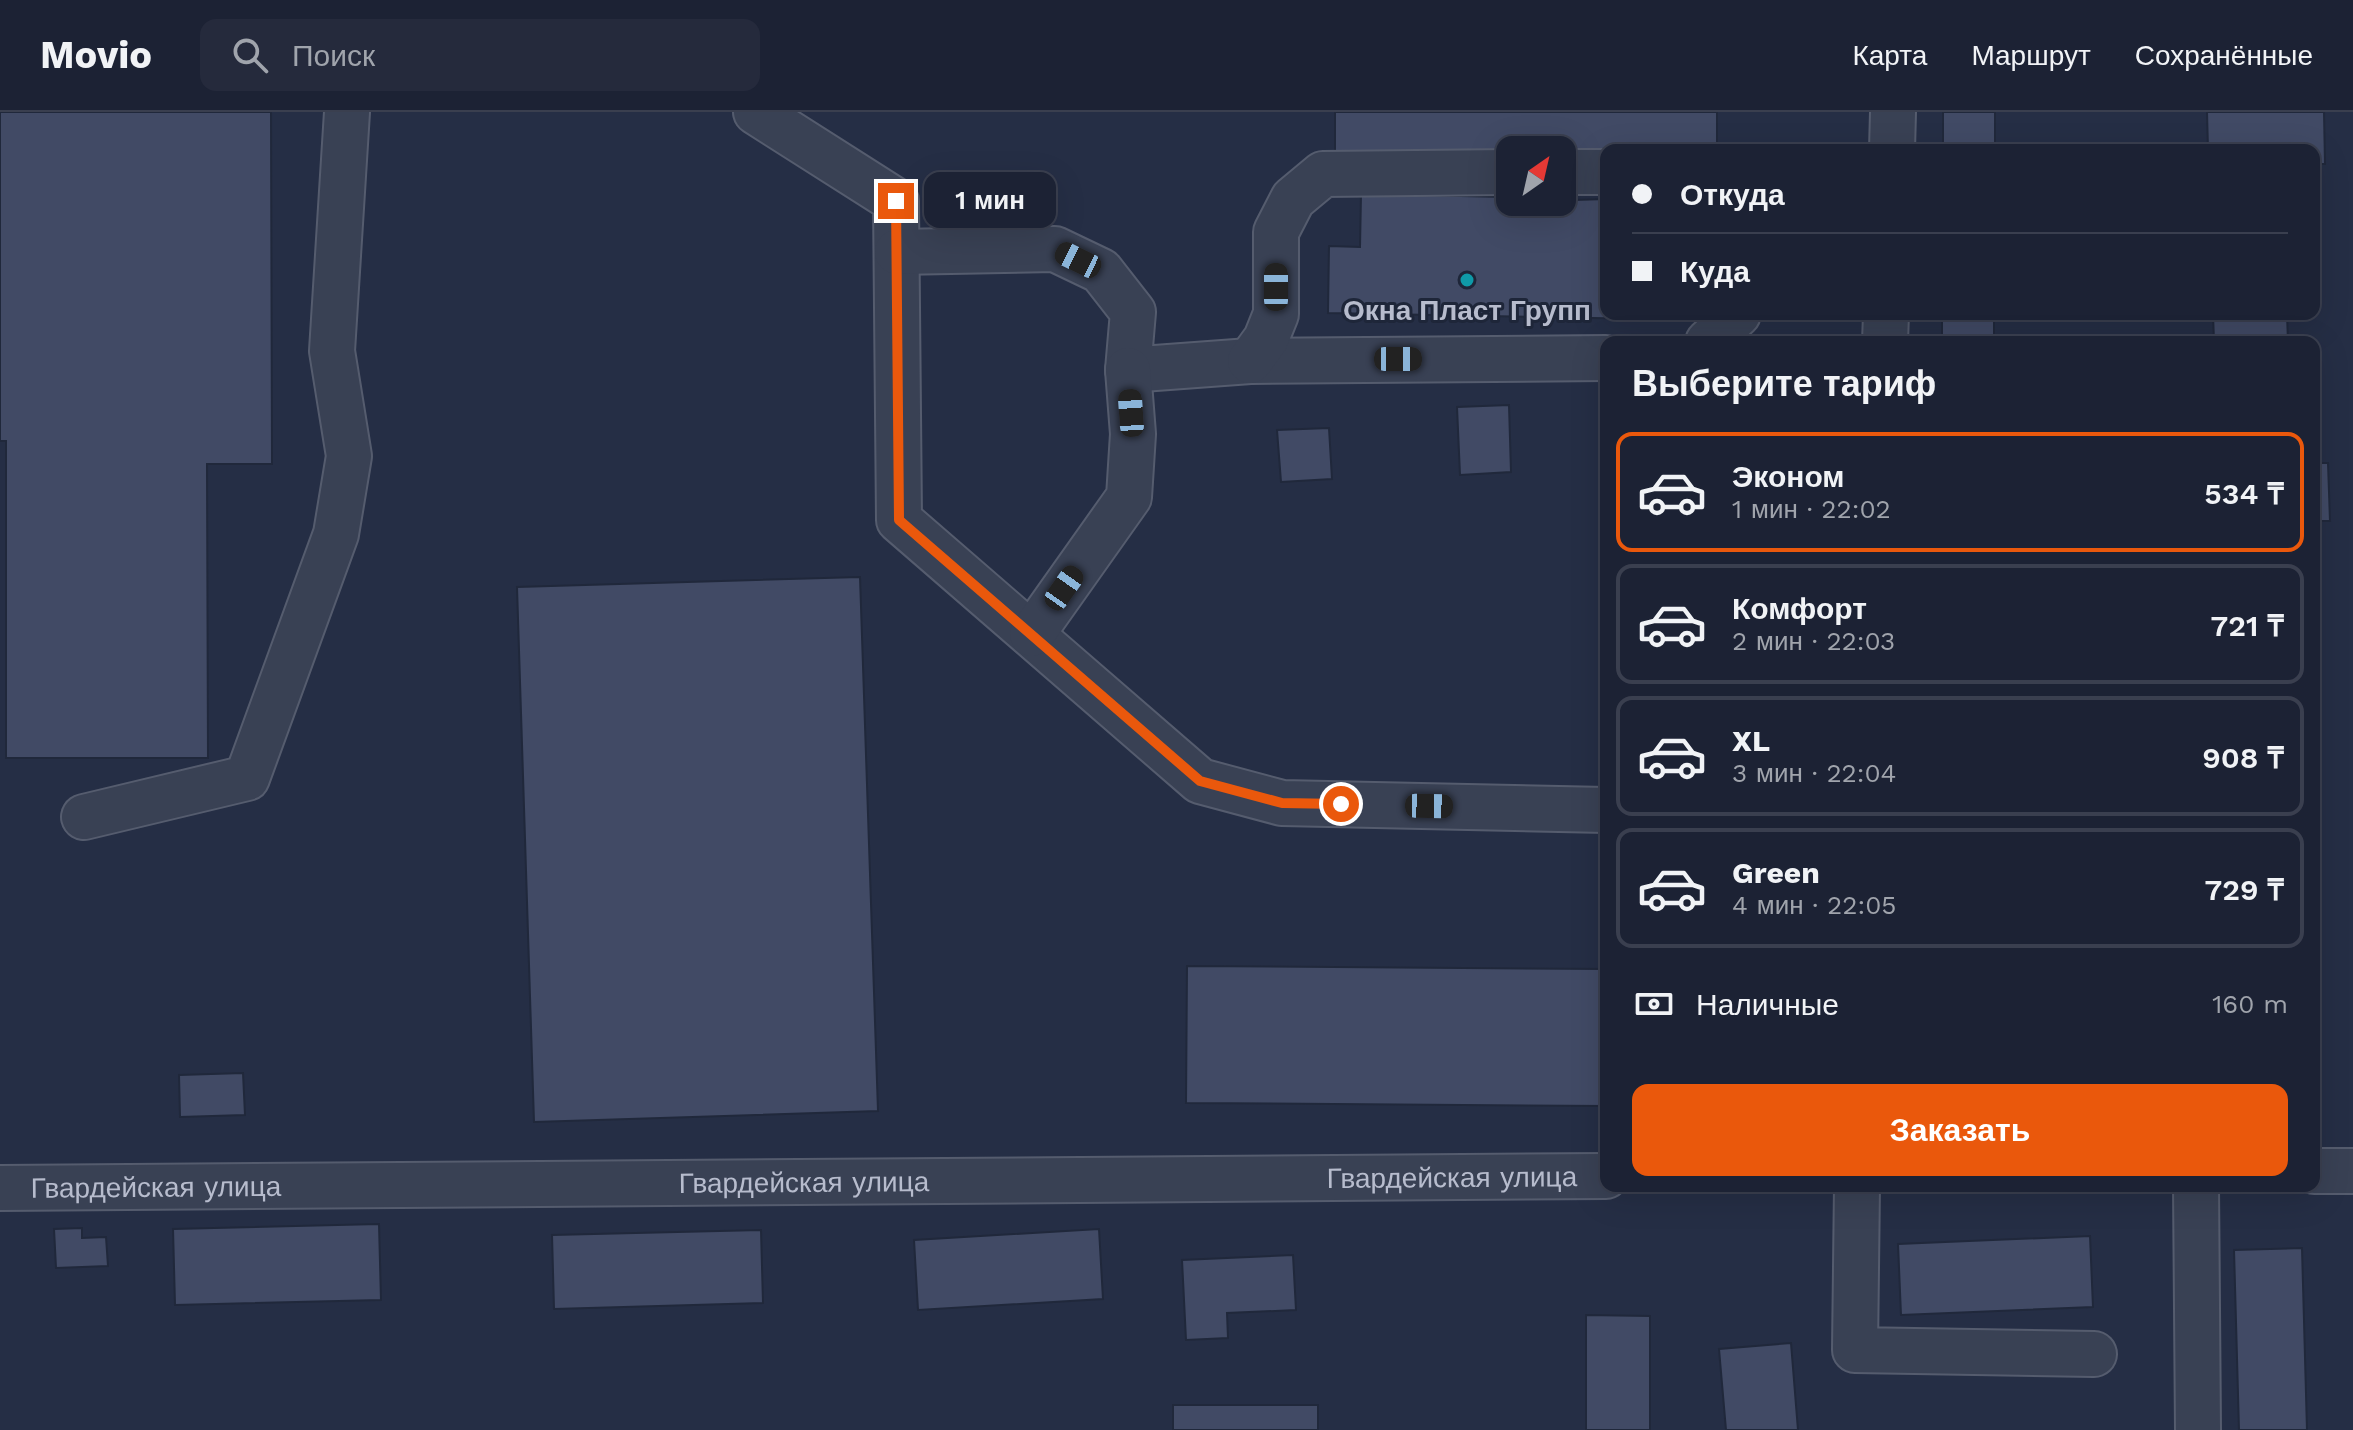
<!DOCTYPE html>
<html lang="ru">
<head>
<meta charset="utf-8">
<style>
  body { margin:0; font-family:"Work Sans",sans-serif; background:#252a3c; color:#f1f3f6; height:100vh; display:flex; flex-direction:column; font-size:30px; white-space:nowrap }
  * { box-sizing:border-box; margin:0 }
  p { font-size:26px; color:#a0a4ac }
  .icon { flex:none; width:44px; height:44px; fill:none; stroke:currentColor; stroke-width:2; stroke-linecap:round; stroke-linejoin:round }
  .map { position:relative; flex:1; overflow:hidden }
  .drawer { position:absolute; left:1600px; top:224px; width:720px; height:856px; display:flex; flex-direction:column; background:#1c2234; border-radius:16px; box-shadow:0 8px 32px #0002,0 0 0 2px #3a3f4f }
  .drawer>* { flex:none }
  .top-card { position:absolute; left:1600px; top:32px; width:720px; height:176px; border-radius:16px; box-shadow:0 8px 32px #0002,0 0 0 2px #3a3f4f; display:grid; align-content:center; height:176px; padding:0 32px; background:#1c2234 }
  .needle { width:52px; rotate:34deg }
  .buttons { position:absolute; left:1496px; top:24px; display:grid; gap:16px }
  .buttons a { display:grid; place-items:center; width:80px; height:80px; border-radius:16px; background:#1c2234; box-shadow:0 8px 32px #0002,0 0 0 2px #3a3f4f; font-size:40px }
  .end { position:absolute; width:36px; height:36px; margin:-18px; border:10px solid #ea580c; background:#fff; box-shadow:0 0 0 4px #fff }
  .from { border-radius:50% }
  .bubble { position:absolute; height:56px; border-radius:16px; background:#1c2234; box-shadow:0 8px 32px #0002,0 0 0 2px #3a3f4f; font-size:26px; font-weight:600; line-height:56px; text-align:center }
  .car { position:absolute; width:24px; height:48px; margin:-24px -12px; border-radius:10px; box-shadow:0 0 6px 2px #0007; background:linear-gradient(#222 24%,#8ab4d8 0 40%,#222 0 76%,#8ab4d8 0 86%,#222 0) }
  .top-card b { display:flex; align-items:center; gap:28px; height:76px; font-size:30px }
  .top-card b+b { border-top:2px solid #3a3f4f }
  .top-card i { width:20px; height:20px; background:#f1f3f6 }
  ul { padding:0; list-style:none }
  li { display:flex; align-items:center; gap:24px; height:120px; margin:0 16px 12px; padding:0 16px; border:4px solid #3a3f4f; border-radius:16px }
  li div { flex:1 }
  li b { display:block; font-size:30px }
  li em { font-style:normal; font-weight:600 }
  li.current { border-color:#ea580c }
  li>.icon { width:72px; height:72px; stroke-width:1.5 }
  h2 { padding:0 32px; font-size:36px; line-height:96px }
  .pay { display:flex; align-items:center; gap:20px; height:88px; padding:0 32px; font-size:30px }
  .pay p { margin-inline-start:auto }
  .cta { display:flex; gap:16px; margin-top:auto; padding:16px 32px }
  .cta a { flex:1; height:92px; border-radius:16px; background:#ea580c; color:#fff; font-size:32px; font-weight:600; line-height:92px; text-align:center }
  header { display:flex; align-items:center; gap:48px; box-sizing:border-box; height:112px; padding:0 40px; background:#1c2234; border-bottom:2px solid #3a3f4f }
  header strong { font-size:38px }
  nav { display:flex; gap:44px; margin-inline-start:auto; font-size:28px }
  .search { width:560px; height:72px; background:#252a3c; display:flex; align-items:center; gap:20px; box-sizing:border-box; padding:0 28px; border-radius:16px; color:#a0a4ac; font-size:30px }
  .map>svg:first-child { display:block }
</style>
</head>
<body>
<header>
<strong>Movio</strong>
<div class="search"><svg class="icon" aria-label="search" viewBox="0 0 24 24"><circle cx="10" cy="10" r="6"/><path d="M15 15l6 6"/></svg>Поиск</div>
<nav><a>Карта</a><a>Маршрут</a><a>Сохранённые</a></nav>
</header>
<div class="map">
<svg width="2353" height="1318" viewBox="0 0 2353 1318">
  <rect width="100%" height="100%" fill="#252e45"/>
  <g fill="#414a65" stroke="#20283b" stroke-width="2">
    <polygon points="0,0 271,0 272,352 207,352 208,646 6,646 6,329 0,329"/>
    <polygon points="1335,0 1717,0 1717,38 1510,38 1510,52 1335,52"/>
    <rect x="1943" y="0" width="52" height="38"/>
    <polygon points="2207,0 2324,0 2325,52 2314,52 2314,38 2208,38"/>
    <polygon points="1361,82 1510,85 1510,90 1606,87 1606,202 1702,202 1701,208 1328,201 1329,134 1360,135"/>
    <rect x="1942" y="202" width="52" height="28"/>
    <polygon points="2213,202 2287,202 2288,230 2214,230"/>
    <polygon points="1509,293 1511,360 1460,363 1457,295"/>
    <polygon points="1329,316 1332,367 1281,370 1277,318"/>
    <polygon points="2314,351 2328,351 2330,409 2314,409"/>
    <polygon points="860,465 878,999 534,1010 517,475"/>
    <polygon points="1187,854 1606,857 1606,994 1186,991"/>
    <polygon points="243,961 245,1003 180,1005 179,963"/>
    <polygon points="379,1112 381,1188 175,1193 173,1117"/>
    <polygon points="82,1116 82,1126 106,1125 108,1154 56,1156 54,1117"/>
    <polygon points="1099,1117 1103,1187 918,1198 914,1128"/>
    <polygon points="761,1118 763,1191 554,1197 552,1123"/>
    <polygon points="2090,1124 2093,1195 1901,1203 1898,1132"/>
    <polygon points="2302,1136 2307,1318 2239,1318 2234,1138"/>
    <polygon points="1293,1143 1296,1198 1227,1201 1228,1226 1186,1228 1182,1148"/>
    <polygon points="1586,1203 1650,1204 1650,1318 1586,1318"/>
    <polygon points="1791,1231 1798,1318 1726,1318 1719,1237"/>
    <rect x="1173" y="1293" width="145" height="25"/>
  </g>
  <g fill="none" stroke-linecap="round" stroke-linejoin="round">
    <g stroke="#555c6e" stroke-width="48">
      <g id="minor">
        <polyline points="756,0 896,89 899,408 1200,669 1282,691 1606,698"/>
        <polyline points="1892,38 1893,0"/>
        <polyline points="1562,60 1606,60"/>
        <polyline points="897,140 1055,137 1101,159 1133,200 1128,258 1250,249 1606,246"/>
        <polyline points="1708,230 1738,202"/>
        <polyline points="1885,230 1886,202"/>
        <polyline points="1250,249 1266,227 1276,202 1276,120 1293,87 1323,62 1510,60"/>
        <polyline points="1032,522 1129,385 1133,322 1128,258"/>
        <polyline points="84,705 247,666 336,422 349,344 332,239 347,0"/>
        <polyline points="2314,1059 2353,1059"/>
        <polyline points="1857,1074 1855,1238 2094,1242"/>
        <polyline points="2196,1074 2198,1318"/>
        <path id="s1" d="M 0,1076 L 1606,1064"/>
      </g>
    </g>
    <use href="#minor" stroke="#394154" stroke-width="44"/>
  </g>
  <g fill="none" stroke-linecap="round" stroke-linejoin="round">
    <polyline stroke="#ea580c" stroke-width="10" points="896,89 899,408 1200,669 1282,691 1341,692"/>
  </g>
  <circle fill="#0f9aa8" stroke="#1e2639" stroke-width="3" cx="1467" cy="168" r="8"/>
  <g text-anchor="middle" stroke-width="6" stroke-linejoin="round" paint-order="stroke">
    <g font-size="28" font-weight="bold" fill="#b7bccd" stroke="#1e2639">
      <text x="1467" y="208">Окна Пласт Групп</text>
    </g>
    <g font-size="28" fill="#b7bccd" stroke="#1e2639">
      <text dy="10" stroke="none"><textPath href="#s1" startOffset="1452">Гвардейская улица</textPath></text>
      <text dy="10" stroke="none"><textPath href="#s1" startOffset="804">Гвардейская улица</textPath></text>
      <text dy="10" stroke="none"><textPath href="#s1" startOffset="156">Гвардейская улица</textPath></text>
    </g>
  </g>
</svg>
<div class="buttons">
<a><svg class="needle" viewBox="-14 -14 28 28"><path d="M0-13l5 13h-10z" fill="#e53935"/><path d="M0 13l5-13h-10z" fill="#a0a4ac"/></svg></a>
</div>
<i class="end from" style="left:1341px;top:692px"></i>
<i class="end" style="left:896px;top:89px"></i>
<div class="bubble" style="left:924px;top:60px;width:132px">1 мин</div>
<i class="car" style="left:1078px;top:148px;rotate:296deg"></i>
<i class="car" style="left:1276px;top:175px;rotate:0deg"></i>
<i class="car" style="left:1398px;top:247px;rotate:90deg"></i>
<i class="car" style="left:1131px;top:301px;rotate:356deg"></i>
<i class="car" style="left:1064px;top:476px;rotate:35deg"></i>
<i class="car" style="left:1429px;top:694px;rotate:91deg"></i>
<div class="top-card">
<b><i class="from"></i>Откуда</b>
<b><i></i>Куда</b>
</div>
<section class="drawer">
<h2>Выберите тариф</h2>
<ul>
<li class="current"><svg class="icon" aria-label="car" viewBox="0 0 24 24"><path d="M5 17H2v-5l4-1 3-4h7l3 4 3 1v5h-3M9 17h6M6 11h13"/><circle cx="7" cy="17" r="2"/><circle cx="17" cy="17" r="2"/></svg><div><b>Эконом</b><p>1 мин · 22:02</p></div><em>534 ₸</em></li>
<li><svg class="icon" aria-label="car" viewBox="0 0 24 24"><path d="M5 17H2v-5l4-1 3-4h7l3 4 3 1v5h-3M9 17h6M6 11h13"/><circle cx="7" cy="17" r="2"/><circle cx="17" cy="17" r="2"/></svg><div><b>Комфорт</b><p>2 мин · 22:03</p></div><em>721 ₸</em></li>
<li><svg class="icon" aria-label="car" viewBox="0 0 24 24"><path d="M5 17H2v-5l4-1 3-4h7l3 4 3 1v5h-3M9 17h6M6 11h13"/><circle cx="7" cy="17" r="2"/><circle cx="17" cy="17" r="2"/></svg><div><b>XL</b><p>3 мин · 22:04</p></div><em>908 ₸</em></li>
<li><svg class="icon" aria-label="car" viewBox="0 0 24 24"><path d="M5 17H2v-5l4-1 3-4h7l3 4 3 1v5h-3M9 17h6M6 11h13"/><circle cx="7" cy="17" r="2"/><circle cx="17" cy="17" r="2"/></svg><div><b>Green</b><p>4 мин · 22:05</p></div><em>729 ₸</em></li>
</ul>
<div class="pay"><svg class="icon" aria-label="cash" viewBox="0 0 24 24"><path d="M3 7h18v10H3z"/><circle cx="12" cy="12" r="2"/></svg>Наличные<p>160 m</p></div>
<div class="cta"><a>Заказать</a></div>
</section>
</div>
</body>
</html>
